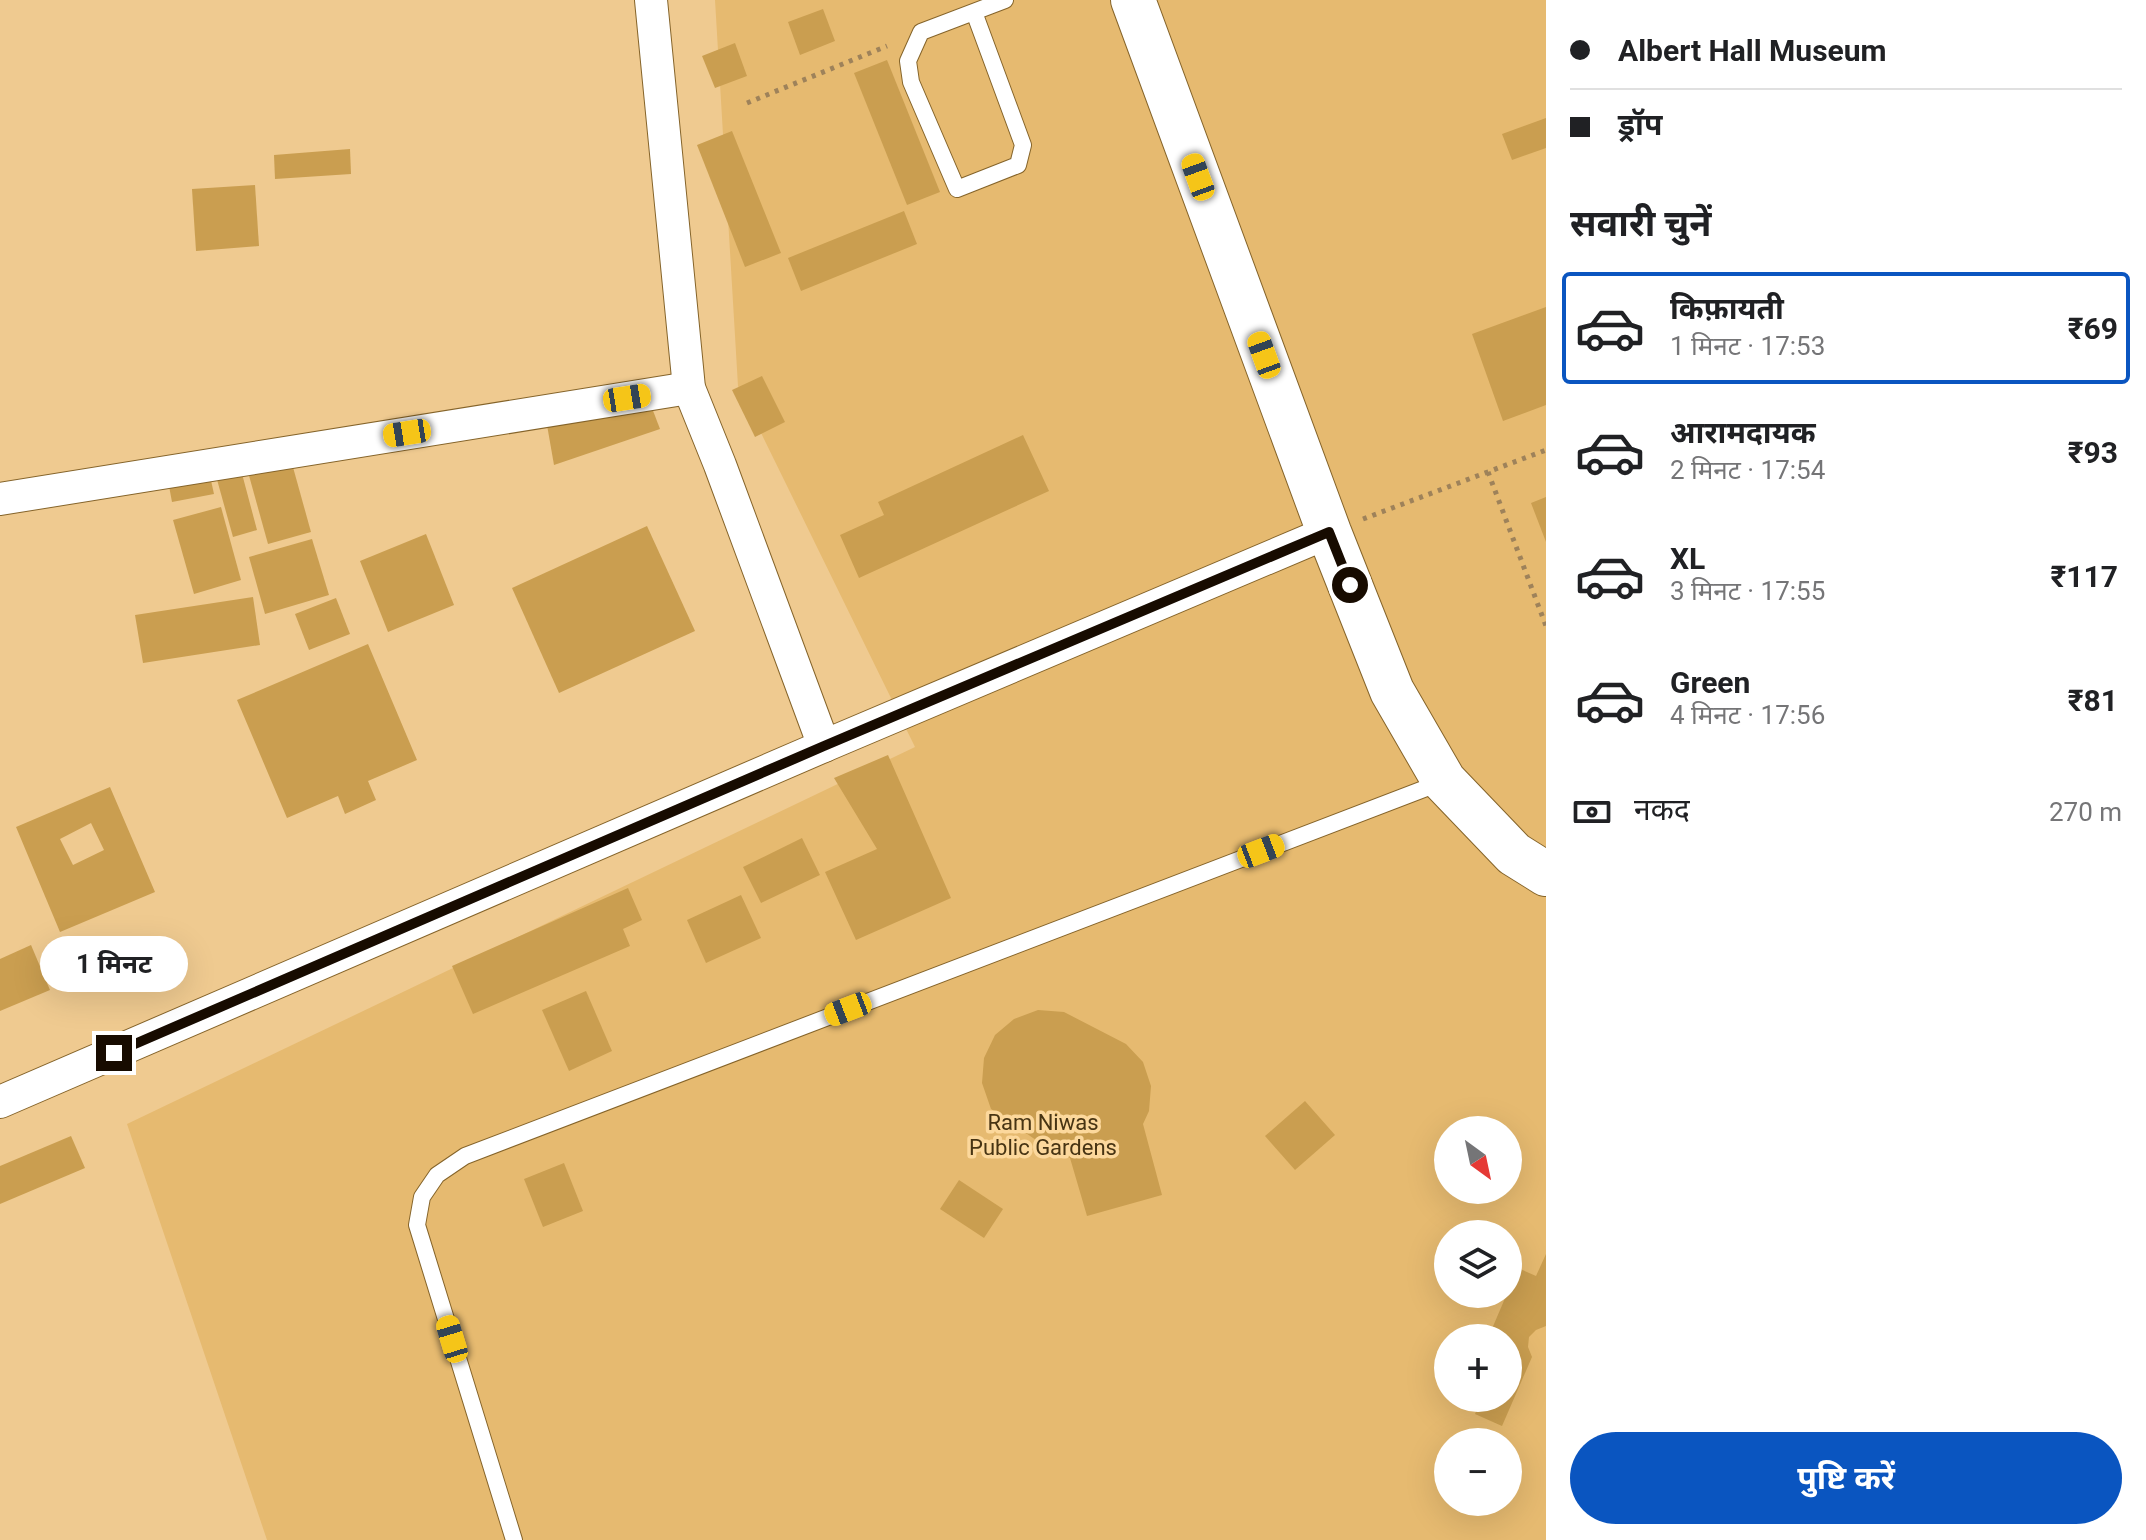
<!DOCTYPE html>
<html lang="hi">
<head>
<meta charset="utf-8">
<style>
  body { margin:0; font-family:Roboto,"Noto Sans Devanagari",sans-serif; background:#f2f2f2; color:#202124; height:100vh; display:flex; flex-direction:column; font-size:30px; white-space:nowrap }
  * { box-sizing:border-box; margin:0 }
  p { font-size:26px; color:#757577 }
  .icon { flex:none; width:44px; height:44px; fill:none; stroke:currentColor; stroke-width:2; stroke-linecap:round; stroke-linejoin:round }
  .map { position:relative; flex:1; overflow:hidden }
  .panel { display:flex; flex-direction:column; background:#fff; width:600px }
  .panel>* { flex:none }
  .banner { display:grid; align-content:center; height:176px; padding:0 24px; background:#fff }
  .needle { width:52px; rotate:147deg }
  .tools { position:absolute; left:1434px; top:1116px; display:grid; gap:16px }
  .tools a { display:grid; place-items:center; width:88px; height:88px; border-radius:50%; background:#fff; box-shadow:0 8px 32px #0002; font-size:40px }
  .end { position:absolute; width:36px; height:36px; margin:-18px; border:10px solid #170b00; background:#fff; box-shadow:0 0 0 4px #fff }
  .from { border-radius:50% }
  .bubble { position:absolute; height:56px; border-radius:28px; background:#fff; box-shadow:0 8px 32px #0002; font-size:26px; font-weight:700; line-height:56px; text-align:center }
  .car { position:absolute; width:24px; height:48px; margin:-24px -12px; border-radius:10px; box-shadow:0 0 6px 2px #0007; background:linear-gradient(#f5c518 24%,#345 0 40%,#f5c518 0 76%,#345 0 86%,#f5c518 0) }
  .banner b { display:flex; align-items:center; gap:28px; height:76px; font-size:30px }
  .banner b+b { border-top:2px solid #e0e0e0 }
  .banner i { width:20px; height:20px; background:#202124 }
  ul { padding:0; list-style:none }
  li { display:flex; align-items:center; gap:24px; height:112px; margin:0 16px 12px; padding:0 8px; border:4px solid transparent; border-radius:8px }
  li div { flex:1 }
  li b { display:block; font-size:30px }
  li em { font-style:normal; font-weight:700 }
  li.on { border-color:#0a55c0 }
  li>.icon { width:72px; height:72px; stroke-width:1.5 }
  h2 { padding:0 24px; font-size:36px; line-height:96px }
  .pay { display:flex; align-items:center; gap:20px; height:88px; padding:0 24px; font-size:30px }
  .pay p { margin-inline-start:auto }
  .button { display:flex; gap:16px; margin-top:auto; padding:16px 24px }
  .button a { flex:1; height:92px; border-radius:48px; background:#0a55c0; color:#fff; font-size:32px; font-weight:700; line-height:92px; text-align:center }
  main { display:flex; flex:1; min-height:0 }
  .map>svg:first-child { display:block }
</style>
</head>
<body>
<main>
<div class="map">
<svg width="1546" height="1540" viewBox="0 0 1546 1540">
  <rect width="100%" height="100%" fill="#efca90"/>
  <path fill="#e6ba70" fill-rule="evenodd" d="M 715,0 L 1546,0 L 1546,1540 L 267,1540 L 127,1124 L 915,747 L 738,386 ZM 1448,1130 L 1508,1130 L 1508,1190 L 1448,1190 ZM 1448,1234 L 1508,1234 L 1508,1294 L 1448,1294 ZM 1448,1338 L 1508,1338 L 1508,1398 L 1448,1398 ZM 1448,1442 L 1508,1442 L 1508,1502 L 1448,1502 Z"/>
  <g fill="#ca9e50" fill-rule="evenodd">
    <polygon points="823,9 835,41 800,55 788,22"/>
    <polygon points="735,43 747,76 715,88 702,56"/>
    <polygon points="887,60 940,192 907,205 854,73"/>
    <polygon points="1546,118 1546,148 1512,160 1502,134"/>
    <polygon points="732,131 781,253 745,267 697,145"/>
    <polygon points="350,149 351,174 275,179 274,155"/>
    <polygon points="255,185 259,246 196,251 192,189"/>
    <polygon points="904,211 917,244 801,291 788,258"/>
    <polygon points="1546,307 1546,405 1503,421 1472,334"/>
    <polygon points="762,376 785,422 755,437 732,390"/>
    <polygon points="652,408 660,429 554,465 547,425"/>
    <polygon points="1023,435 1049,491 859,578 840,535 884,515 878,502"/>
    <polygon points="291,460 311,532 268,544 248,472"/>
    <polygon points="208,467 214,494 172,502 167,475"/>
    <polygon points="241,470 257,530 233,537 216,476"/>
    <polygon points="1546,497 1546,542 1531,503"/>
    <polygon points="221,507 241,580 194,594 173,520"/>
    <polygon points="647,526 695,631 559,693 512,588"/>
    <polygon points="426,534 454,605 388,632 360,561"/>
    <polygon points="312,539 329,595 265,614 249,557"/>
    <polygon points="253,597 260,645 143,663 135,615"/>
    <polygon points="336,598 350,634 309,650 295,614"/>
    <polygon points="368,644 417,760 368,781 376,800 345,814 338,796 287,818 237,700"/>
    <polygon points="888,755 951,898 856,940 825,872 877,849 834,778"/>
    <path d="M 110,787 L 155,892 L 60,932 L 16,827 ZM 91,823 L 104,850 L 73,865 L 60,839 Z"/>
    <polygon points="802,838 820,875 761,903 743,867"/>
    <polygon points="628,888 642,920 623,929 630,946 473,1014 452,966"/>
    <polygon points="741,895 761,938 706,963 687,920"/>
    <polygon points="31,945 50,990 0,1011 0,959"/>
    <polygon points="586,991 612,1051 569,1071 542,1010"/>
    <polygon points="1038,1010 1064,1012 1126,1044 1143,1062 1151,1086 1149,1111 1143,1124 1162,1195 1087,1216 1070,1158 1046,1147 991,1109 982,1083 984,1058 995,1035 1014,1019"/>
    <polygon points="1305,1101 1335,1135 1295,1170 1265,1136"/>
    <polygon points="71,1136 85,1168 0,1204 0,1166"/>
    <polygon points="564,1163 583,1211 543,1227 524,1179"/>
    <polygon points="959,1180 1003,1209 984,1238 940,1209"/>
    <polygon points="1546,1254 1546,1326 1536,1330 1529,1337 1528,1347 1532,1357 1502,1426 1475,1414 1482,1398 1508,1398 1508,1338 1488,1338 1518,1268 1536,1276"/>
  </g>
  <g fill="none" stroke-linecap="round" stroke-linejoin="round">
    <g stroke="#85642a" stroke-width="18">
      <g id="lane">
        <polyline points="974,12 1023,145 1018,165 957,189 911,82 908,61 921,32 1005,0"/>
        <polyline points="514,1540 417,1225 422,1197 437,1175 465,1156 1442,782"/>
      </g>
    </g>
    <g stroke="#85642a" stroke-width="34">
      <g id="street">
        <polyline points="651,0 689,388 720,465 824,746"/>
        <polyline points="0,499 689,388"/>
        <polyline points="0,1102 824,746 1329,532"/>
      </g>
    </g>
    <g stroke="#85642a" stroke-width="46">
      <polyline id="primary" points="1133,0 1329,532 1392,691 1444,781 1514,854 1546,874"/>
    </g>
    <g stroke="#9e825a" stroke-width="5" stroke-dasharray="4 6" stroke-linecap="butt">
      <polyline points="747,103 887,46"/>
      <polyline points="1488,472 1546,626"/>
      <polyline points="1363,519 1546,450"/>
    </g>
    <use href="#lane" stroke="#fff" stroke-width="16"/>
    <use href="#street" stroke="#fff" stroke-width="32"/>
    <use href="#primary" stroke="#fff" stroke-width="44"/>
  </g>
  <g fill="none" stroke-linecap="round" stroke-linejoin="round">
    <polyline stroke="#170b00" stroke-width="10" points="114,1053 824,746 1329,532 1350,585"/>
  </g>
  <g text-anchor="middle" stroke-width="7" stroke-linejoin="round" paint-order="stroke">
    <g font-size="22" fill="#473413" stroke="#fcd89c">
      <text x="1043" y="1130">Ram Niwas<tspan x="1043" dy="25">Public Gardens</tspan></text>
    </g>
  </g>
</svg>
<div class="tools">
<a><svg class="needle" viewBox="-14 -14 28 28"><path d="M0-13l5 13h-10z" fill="#e53935"/><path d="M0 13l5-13h-10z" fill="#757577"/></svg></a>
<a><svg class="icon" aria-label="layers" viewBox="0 0 24 24"><path d="M12 4l9 5-9 5-9-5zM3 14l9 5 9-5"/></svg></a>
<a>+</a>
<a>−</a>
</div>
<i class="end from" style="left:1350px;top:585px"></i>
<i class="end" style="left:114px;top:1053px"></i>
<div class="bubble" style="left:40px;top:936px;width:148px">1 मिनट</div>
<i class="car" style="left:1198px;top:177px;rotate:340deg"></i>
<i class="car" style="left:1264px;top:355px;rotate:340deg"></i>
<i class="car" style="left:627px;top:398px;rotate:81deg"></i>
<i class="car" style="left:407px;top:433px;rotate:261deg"></i>
<i class="car" style="left:1261px;top:851px;rotate:69deg"></i>
<i class="car" style="left:848px;top:1009px;rotate:249deg"></i>
<i class="car" style="left:452px;top:1339px;rotate:343deg"></i>
</div>
<section class="panel">
<div class="banner">
<b><i class="from"></i>Albert Hall Museum</b>
<b><i></i>ड्रॉप</b>
</div>
<h2>सवारी चुनें</h2>
<ul>
<li class="on"><svg class="icon" aria-label="car" viewBox="0 0 24 24"><path d="M5 17H2v-5l4-1 3-4h7l3 4 3 1v5h-3M9 17h6M6 11h13"/><circle cx="7" cy="17" r="2"/><circle cx="17" cy="17" r="2"/></svg><div><b>किफ़ायती</b><p>1 मिनट · 17:53</p></div><em>₹69</em></li>
<li><svg class="icon" aria-label="car" viewBox="0 0 24 24"><path d="M5 17H2v-5l4-1 3-4h7l3 4 3 1v5h-3M9 17h6M6 11h13"/><circle cx="7" cy="17" r="2"/><circle cx="17" cy="17" r="2"/></svg><div><b>आरामदायक</b><p>2 मिनट · 17:54</p></div><em>₹93</em></li>
<li><svg class="icon" aria-label="car" viewBox="0 0 24 24"><path d="M5 17H2v-5l4-1 3-4h7l3 4 3 1v5h-3M9 17h6M6 11h13"/><circle cx="7" cy="17" r="2"/><circle cx="17" cy="17" r="2"/></svg><div><b>XL</b><p>3 मिनट · 17:55</p></div><em>₹117</em></li>
<li><svg class="icon" aria-label="car" viewBox="0 0 24 24"><path d="M5 17H2v-5l4-1 3-4h7l3 4 3 1v5h-3M9 17h6M6 11h13"/><circle cx="7" cy="17" r="2"/><circle cx="17" cy="17" r="2"/></svg><div><b>Green</b><p>4 मिनट · 17:56</p></div><em>₹81</em></li>
</ul>
<div class="pay"><svg class="icon" aria-label="cash" viewBox="0 0 24 24"><path d="M3 7h18v10H3z"/><circle cx="12" cy="12" r="2"/></svg>नकद<p>270 m</p></div>
<div class="button"><a>पुष्टि करें</a></div>
</section>
</main>
</body>
</html>
